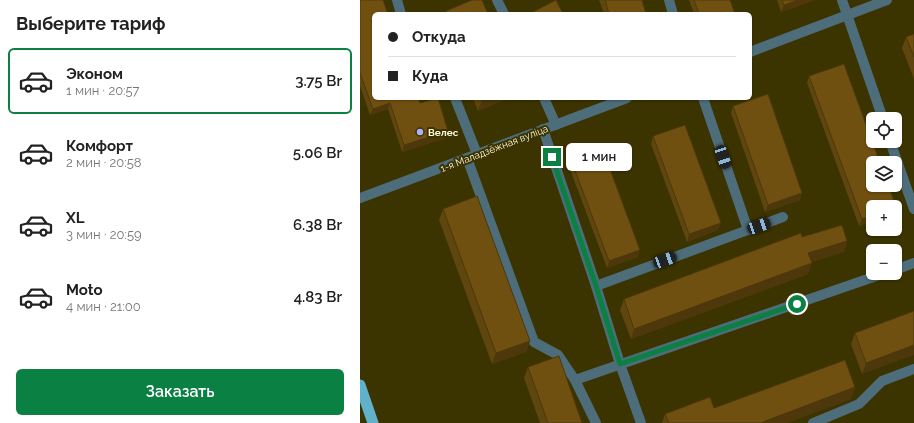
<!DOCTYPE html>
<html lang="ru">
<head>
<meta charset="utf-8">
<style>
  body { margin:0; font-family:Raleway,sans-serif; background:#f6f6f6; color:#222; height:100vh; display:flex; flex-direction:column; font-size:15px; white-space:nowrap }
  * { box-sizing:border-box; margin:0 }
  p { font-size:13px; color:#767676 }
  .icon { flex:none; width:22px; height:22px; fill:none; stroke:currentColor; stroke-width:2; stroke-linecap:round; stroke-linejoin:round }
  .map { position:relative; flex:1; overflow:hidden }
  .details { display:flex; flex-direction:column; background:#fff; width:360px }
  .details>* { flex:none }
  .guide { position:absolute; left:12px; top:12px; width:380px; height:88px; border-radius:6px; box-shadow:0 1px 3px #0004; display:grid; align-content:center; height:88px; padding:0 16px; background:#fff }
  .tools { position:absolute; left:506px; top:112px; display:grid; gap:8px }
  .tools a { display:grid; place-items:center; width:36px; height:36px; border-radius:6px; background:#fff; box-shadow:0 1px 3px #0004; font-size:20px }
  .end { position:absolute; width:18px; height:18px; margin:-9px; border:5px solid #0b8043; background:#fff; box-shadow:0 0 0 2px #fff }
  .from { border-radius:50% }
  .bubble { position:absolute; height:28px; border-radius:6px; background:#fff; box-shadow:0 1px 3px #0004; font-size:13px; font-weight:600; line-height:28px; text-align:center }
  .car { position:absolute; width:12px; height:24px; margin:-12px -6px; border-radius:5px; box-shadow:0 0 3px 1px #0007; background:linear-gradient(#222 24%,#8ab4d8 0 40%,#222 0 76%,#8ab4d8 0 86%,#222 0) }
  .guide b { display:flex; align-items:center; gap:14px; height:38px; font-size:15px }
  .guide b+b { border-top:1px solid #e0e0e0 }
  .guide i { width:10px; height:10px; background:#222 }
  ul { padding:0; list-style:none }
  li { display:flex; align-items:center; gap:12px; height:66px; margin:0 8px 6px; padding:0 8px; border:2px solid transparent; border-radius:6px }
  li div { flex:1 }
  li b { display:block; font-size:15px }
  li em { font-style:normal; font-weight:600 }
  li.active { border-color:#0b8043 }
  li>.icon { width:36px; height:36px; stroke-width:1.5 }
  h2 { padding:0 16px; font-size:18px; line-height:48px }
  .button { display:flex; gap:8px; margin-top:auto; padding:8px 16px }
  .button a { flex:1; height:46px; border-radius:6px; background:#0b8043; color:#fff; font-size:16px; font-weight:600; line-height:46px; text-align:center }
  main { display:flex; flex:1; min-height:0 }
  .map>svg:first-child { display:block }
</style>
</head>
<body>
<main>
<section class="details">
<h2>Выберите тариф</h2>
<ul>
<li class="active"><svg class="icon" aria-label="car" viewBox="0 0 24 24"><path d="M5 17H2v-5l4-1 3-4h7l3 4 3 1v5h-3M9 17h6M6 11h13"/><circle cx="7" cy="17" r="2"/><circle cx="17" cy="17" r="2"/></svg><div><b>Эконом</b><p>1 мин · 20:57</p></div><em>3.75 Br</em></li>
<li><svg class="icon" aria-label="car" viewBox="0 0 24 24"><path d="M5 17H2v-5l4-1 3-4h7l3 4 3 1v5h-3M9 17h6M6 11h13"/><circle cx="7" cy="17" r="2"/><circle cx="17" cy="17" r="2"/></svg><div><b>Комфорт</b><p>2 мин · 20:58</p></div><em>5.06 Br</em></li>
<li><svg class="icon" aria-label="car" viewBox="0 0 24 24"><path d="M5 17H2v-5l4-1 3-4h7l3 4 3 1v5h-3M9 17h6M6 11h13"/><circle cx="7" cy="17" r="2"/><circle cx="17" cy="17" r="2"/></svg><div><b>XL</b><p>3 мин · 20:59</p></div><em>6.38 Br</em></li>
<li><svg class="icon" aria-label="car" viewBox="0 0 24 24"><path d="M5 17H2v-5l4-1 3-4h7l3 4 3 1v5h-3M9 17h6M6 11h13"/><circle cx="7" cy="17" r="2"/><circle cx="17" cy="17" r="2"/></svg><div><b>Moto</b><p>4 мин · 21:00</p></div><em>4.83 Br</em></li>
</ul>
<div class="button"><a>Заказать</a></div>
</section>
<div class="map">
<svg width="554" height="423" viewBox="0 0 554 423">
  <rect width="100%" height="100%" fill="#3b3300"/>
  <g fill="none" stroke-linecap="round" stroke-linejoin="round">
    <g stroke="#4c6d79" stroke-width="10">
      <polyline points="37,0 41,14"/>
      <polyline points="137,0 144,14"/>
      <polyline points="309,0 313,14"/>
      <polyline points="482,0 523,119"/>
      <polyline points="95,98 117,154"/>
      <polyline points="184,98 196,125"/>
      <polyline points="343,98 388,230"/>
      <polyline points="183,129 236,286 260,364 281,423"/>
      <polyline points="530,141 554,209"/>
      <polyline points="107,158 174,342 198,355 215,380 236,423"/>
      <polyline points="535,270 554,263"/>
      <polyline points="236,286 423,217"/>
      <polyline points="215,380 525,273"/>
      <polyline points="453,423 499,404 522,381 554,369"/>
    </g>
    <g stroke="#4c6d79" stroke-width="10">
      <polyline points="390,52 527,0"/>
      <polyline points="0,198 267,98"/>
    </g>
    <polyline stroke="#60b2cb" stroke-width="11" points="0,385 13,423"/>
  </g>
  <g fill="#5f450e">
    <polygon points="0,0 60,103 88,131 86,138 42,152 28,109 10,115 0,86"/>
    <polygon points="239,0 282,0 286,14 244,14"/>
    <polygon points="329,0 370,0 375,14 334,14"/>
    <polygon points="417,0 455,0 421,12"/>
    <polygon points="554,34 554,79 542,48 546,37"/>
    <polygon points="449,76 536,206 535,208 535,207 513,207 513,221 499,226 447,83"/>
    <polygon points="113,98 148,98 118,111"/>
    <polygon points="373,106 442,193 440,200 405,212 371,113"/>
    <polygon points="293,136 358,230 327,242 291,144"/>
    <polygon points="213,165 278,257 247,268 211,172"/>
    <polygon points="83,209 170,341 166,352 132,364 79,220"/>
    <polygon points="442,237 487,241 484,252 451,262 448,274 271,339 260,310 264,299"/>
    <polygon points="554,311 502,374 491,344 495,333"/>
    <polygon points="168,367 222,423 180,423 164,378"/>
    <polygon points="495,387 491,399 426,423 302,423 305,414 354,408"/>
  </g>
  <g fill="#4e380b">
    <polygon points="438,0 455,0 421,12 424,5"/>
    <polygon points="125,98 148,98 118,111 122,99"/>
    <polygon points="30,103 28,109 10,115 13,109"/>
    <polygon points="88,131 86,138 42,152 44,145"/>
    <polygon points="442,193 440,200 405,212 408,205"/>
    <polygon points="513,215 513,221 499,226 502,219"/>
    <polygon points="361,223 358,230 327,242 329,234"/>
    <polygon points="487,241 484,252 444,264 448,253"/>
    <polygon points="280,250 278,257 247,268 249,261"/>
    <polygon points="452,263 448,274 271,339 274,329"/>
    <polygon points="170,341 166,352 132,364 136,353"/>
    <polygon points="554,345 554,355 502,374 506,363"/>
    <polygon points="495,387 491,399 426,423 400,423"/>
  </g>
  <g fill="#6f5010" stroke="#4e380b">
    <polygon points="0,0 23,0 28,14 14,14 14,98 58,98 60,103 78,98 88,131 44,145 30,103 13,109 0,73"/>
    <polygon points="112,0 122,0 128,14 87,14 86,11"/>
    <polygon points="196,0 203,14 169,14"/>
    <polygon points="245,0 282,0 286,14 249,14"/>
    <polygon points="334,0 370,0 375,14 339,14"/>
    <polygon points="422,0 438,0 424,5"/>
    <polygon points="554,34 554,57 546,37"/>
    <polygon points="484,64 520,163 513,163 513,185 528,185 536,206 534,207 513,207 513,215 502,219 449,76"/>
    <polygon points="408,94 442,193 408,205 373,106"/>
    <polygon points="325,125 361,223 329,234 293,136"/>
    <polygon points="244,153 280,250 249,261 213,165"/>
    <polygon points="117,196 170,341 136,353 83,209"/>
    <polygon points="482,225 487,241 448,253 452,263 274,329 264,299 441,233 442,237"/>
    <polygon points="554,311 554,345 506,363 495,333"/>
    <polygon points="199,356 222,423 188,423 168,367"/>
    <polygon points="485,360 495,387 400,423 309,423 305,414 350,397 354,408"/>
  </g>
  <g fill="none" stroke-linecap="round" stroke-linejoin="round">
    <polyline stroke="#0b8043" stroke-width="5" points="192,157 236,286 260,364 437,304"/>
  </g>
  <circle fill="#aab0fb" stroke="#3b3300" stroke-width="1.5" cx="60" cy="132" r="4"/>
  <g text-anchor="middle" stroke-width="4" stroke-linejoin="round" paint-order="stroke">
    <g font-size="10" font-weight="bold" fill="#faf5d4" stroke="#3b3300" text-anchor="start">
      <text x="68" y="136">Велес</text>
    </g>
    <g font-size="10" fill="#faf5d4" stroke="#3b3300">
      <text transform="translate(134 148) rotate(-21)" y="4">1-я Маладзёжная вуліца</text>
    </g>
  </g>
</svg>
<div class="tools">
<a><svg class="icon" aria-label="locate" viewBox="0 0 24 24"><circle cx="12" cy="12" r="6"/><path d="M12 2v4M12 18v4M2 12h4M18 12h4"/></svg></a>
<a><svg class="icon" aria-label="layers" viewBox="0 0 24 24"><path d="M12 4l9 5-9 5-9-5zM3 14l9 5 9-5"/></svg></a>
<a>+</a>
<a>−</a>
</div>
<i class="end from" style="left:437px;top:304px"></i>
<i class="end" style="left:192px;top:157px"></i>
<div class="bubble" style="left:206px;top:143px;width:66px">1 мин</div>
<i class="car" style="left:363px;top:157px;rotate:161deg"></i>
<i class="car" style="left:399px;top:226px;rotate:71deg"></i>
<i class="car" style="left:305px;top:260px;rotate:70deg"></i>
<div class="guide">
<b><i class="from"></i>Откуда</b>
<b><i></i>Куда</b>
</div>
</div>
</main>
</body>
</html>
